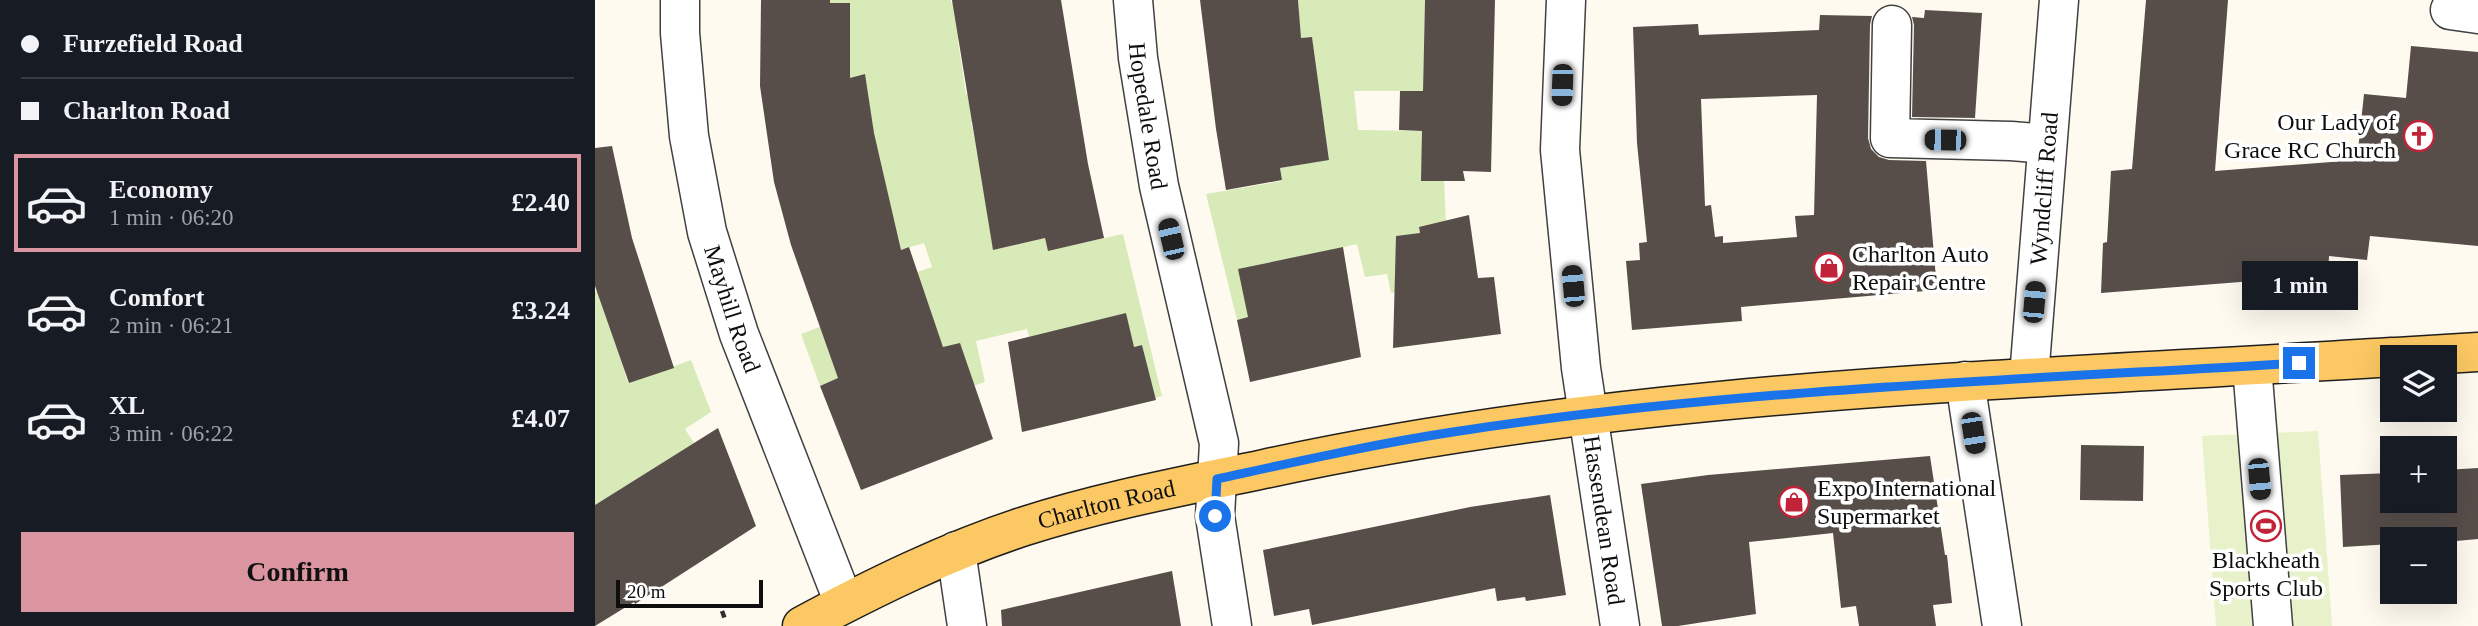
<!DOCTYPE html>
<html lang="en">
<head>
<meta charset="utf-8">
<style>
  body { margin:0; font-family:Georgia,serif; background:#242831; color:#f1f3f6; height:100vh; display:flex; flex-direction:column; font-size:26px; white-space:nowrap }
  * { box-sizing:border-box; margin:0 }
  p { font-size:23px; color:#9ea1a6 }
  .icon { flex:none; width:38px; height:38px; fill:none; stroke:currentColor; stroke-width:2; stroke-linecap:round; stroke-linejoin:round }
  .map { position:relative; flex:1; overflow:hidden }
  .panel { display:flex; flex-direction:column; background:#171b24; width:595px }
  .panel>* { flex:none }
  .banner { display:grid; align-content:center; height:154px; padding:0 21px; background:#171b24 }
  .fabs { position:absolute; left:1785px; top:345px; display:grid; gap:14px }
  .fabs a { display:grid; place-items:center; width:77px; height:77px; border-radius:0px; background:#171b24; box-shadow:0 7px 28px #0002; font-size:35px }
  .scale { position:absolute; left:21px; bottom:18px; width:147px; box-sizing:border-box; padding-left:7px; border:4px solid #0e0e0e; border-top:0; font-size:19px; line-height:24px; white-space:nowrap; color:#0e0e0e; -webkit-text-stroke:5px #fff; paint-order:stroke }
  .end { position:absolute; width:32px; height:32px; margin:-16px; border:9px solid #1a73e8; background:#fff; box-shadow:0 0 0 4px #fff }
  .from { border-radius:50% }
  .bubble { position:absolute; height:49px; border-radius:0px; background:#171b24; box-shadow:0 7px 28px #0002; font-size:23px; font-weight:800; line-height:49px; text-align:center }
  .car { position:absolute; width:21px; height:42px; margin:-21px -10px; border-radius:9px; box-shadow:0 0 5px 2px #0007; background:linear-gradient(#222 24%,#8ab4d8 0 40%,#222 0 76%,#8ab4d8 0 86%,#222 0) }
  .banner b { display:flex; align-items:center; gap:24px; height:66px; font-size:26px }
  .banner b+b { border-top:2px solid #363941 }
  .banner i { width:18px; height:18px; background:#f1f3f6 }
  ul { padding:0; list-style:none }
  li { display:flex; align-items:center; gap:21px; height:98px; margin:0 14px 10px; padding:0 7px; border:4px solid transparent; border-radius:0px }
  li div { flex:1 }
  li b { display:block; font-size:26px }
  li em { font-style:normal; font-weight:800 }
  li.selected { border-color:#db95a1 }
  li>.icon { width:63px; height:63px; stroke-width:1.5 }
  .action { display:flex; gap:14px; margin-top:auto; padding:14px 21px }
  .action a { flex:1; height:80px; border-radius:0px; background:#db95a1; color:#111; font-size:28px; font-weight:800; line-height:80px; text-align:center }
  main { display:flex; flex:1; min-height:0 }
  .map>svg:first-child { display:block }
</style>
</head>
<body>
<main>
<section class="panel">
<div class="banner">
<b><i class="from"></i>Furzefield Road</b>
<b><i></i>Charlton Road</b>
</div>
<ul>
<li class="selected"><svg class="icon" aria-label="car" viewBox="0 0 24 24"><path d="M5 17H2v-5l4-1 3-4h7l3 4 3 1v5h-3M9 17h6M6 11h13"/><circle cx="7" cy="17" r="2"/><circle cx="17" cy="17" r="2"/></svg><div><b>Economy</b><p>1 min · 06:20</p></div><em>£2.40</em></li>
<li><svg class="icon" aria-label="car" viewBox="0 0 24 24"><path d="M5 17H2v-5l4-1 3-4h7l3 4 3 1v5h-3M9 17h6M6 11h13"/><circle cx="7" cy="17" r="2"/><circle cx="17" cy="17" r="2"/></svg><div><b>Comfort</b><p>2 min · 06:21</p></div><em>£3.24</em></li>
<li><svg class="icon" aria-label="car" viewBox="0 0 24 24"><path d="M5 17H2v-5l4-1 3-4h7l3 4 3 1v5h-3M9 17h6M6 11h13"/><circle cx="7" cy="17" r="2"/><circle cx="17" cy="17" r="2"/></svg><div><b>XL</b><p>3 min · 06:22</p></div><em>£4.07</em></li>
</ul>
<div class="action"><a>Confirm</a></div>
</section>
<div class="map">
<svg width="1883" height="626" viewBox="0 0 1883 626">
  <rect width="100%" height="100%" fill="#fffaef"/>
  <g fill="#d7eab8">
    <polygon points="235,0 356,0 356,3 400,0 413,33 363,41 371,94 421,86 425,111 376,122 403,249 450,238 454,250 528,234 567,396 560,398 547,345 442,369 432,329 381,341 390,382 363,391 258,373 225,386 206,334 256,315 273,289 337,267 329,243 301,251 295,204 284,154 222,86 255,65 255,4 235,3"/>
    <polygon points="703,0 830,0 828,91 759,91 763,130 827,131 849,177 851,229 817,290 796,293 792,274 770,277 762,244 713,255 702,307 691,259 668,264 653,317 642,320 611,194 687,181 685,168 734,159 717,37 668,42 665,13 704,10"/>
    <polygon points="4,290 33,383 96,360 116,412 90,429 99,443 0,505 0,291"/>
  </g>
  <polygon fill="#e7f1ca" points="1723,431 1737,626 1621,626 1607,436"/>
  <g fill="#574e4a" fill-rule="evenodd">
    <polygon points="166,0 235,0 235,3 255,3 255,78 270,74 279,133 306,250 314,247 348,347 365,343 398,439 266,490 225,386 243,378 196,245 179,182 165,86"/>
    <polygon points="357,0 466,0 493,164 509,238 453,251 450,238 398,250"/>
    <polygon points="605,0 703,0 706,38 717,37 734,160 685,168 687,180 631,190 621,129"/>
    <polygon points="830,0 900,0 896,172 868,171 870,181 826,181 827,131 804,130 805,91 828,91"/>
    <polygon points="1551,0 1633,0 1620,171 1762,160 1769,94 1811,98 1816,46 1883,52 1883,246 1775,236 1772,260 1734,256 1733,275 1506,293 1508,243 1512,242 1516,171 1537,169"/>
    <polygon points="1330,10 1387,13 1380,118 1317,117 1319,25 1317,17 1329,18"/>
    <path d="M 1225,15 L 1277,16 L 1275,25 L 1273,138 L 1276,149 L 1284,157 L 1294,160 L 1331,161 L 1342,290 L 1146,307 L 1147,321 L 1037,330 L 1031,261 L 1045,260 L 1044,243 L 1052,242 L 1042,143 L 1038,27 L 1103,24 L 1104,35 L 1224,30 ZM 1222,95 L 1219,215 L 1200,216 L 1202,237 L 1128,243 L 1128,236 L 1120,237 L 1116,205 L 1110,206 L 1106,99 Z"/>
    <polygon points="17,146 37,238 79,368 34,383 0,286 0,148"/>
    <polygon points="874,215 883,278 899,277 906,334 798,348 801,236 825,233 824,227"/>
    <polygon points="748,247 766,357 655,382 642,320 653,317 643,269"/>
    <polygon points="531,313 539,347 547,345 561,400 427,432 413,342"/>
    <polygon points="123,428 161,526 40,604 39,602 0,626 0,505"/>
    <polygon points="1486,445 1549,446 1548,501 1485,500"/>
    <polygon points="1335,456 1350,555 1352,555 1357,603 1338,605 1341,626 1264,626 1261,606 1246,608 1238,533 1154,542 1161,614 1083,626 1067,626 1046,484 1113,475"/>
    <polygon points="1883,468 1883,539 1850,542 1850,539 1797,539 1797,544 1748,547 1745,475 1797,473 1797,500 1850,500 1850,470"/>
    <polygon points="955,495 971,595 931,601 930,597 902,601 900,588 717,625 714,609 679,616 668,550 875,507"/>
    <polygon points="577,571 586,626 407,626 406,610"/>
  </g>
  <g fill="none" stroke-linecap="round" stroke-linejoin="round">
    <g stroke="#414141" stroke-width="41">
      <g id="minor">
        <path id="s1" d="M 85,0 L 85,33 L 94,136 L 112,232 L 144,334 L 249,603"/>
        <path id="s2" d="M 538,0 L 543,58 L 564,186 L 624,443 L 620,516 L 637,626"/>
        <path id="s3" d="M 971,0 L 965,150 L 986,368 L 1025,626"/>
        <polyline points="1855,10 1883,14"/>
        <polyline points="1297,25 1295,138 1416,141 1452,144"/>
        <polyline points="1657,366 1678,626"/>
        <path id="s4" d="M 1434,377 L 1464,0"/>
        <polyline points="1370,381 1407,626"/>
        <polyline points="361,551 372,626"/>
      </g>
    </g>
    <g stroke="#1f1f1f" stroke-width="41">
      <g id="major">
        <polyline points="1802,357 1883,352"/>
        <path id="s5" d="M 207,626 C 278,588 353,551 430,526 C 508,501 589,486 669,469 C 1040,388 1420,381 1797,357"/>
      </g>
    </g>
    <polyline stroke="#303030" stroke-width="4.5" stroke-dasharray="7 3.5" stroke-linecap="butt" points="127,611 130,619"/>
    <use href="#minor" stroke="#fff" stroke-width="38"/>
    <use href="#major" stroke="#fbc863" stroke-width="38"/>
  </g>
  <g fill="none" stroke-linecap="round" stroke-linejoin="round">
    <path stroke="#1a73e8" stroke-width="9" d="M 620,516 L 622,479 C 700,462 779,444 858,432 C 1138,389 1421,380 1704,363"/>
  </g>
  <defs>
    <g id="church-ring" transform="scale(1.575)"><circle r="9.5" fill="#fff" stroke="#c12339" stroke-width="1.5"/><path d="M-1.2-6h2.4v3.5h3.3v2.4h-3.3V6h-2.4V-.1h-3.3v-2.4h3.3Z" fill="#c12339"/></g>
    <g id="shop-ring" transform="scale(1.575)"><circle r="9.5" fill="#fff" stroke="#c12339" stroke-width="1.5"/><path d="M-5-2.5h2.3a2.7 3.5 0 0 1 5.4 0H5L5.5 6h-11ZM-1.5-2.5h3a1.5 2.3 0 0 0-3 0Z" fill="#c12339"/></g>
    <g id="stadium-ring" transform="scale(1.575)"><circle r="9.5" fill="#fff" stroke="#c12339" stroke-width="1.5"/><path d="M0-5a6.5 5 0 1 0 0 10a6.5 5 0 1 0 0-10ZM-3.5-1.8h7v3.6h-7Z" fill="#c12339"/></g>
  </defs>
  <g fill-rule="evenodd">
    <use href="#church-ring" x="1824" y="136"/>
    <use href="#shop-ring" x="1234" y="268"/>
    <use href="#shop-ring" x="1199" y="502"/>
    <use href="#stadium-ring" x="1671" y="526"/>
  </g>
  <g text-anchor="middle" stroke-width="7" stroke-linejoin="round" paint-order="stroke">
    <g font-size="24" fill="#0e0e0e" stroke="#fff">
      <text dy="8" stroke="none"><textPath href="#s2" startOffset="117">Hopedale Road</textPath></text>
      <text dy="8" stroke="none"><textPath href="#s4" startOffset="189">Wyndcliff Road</textPath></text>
      <text dy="8" stroke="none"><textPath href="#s1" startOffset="315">Mayhill Road</textPath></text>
      <text dy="8" stroke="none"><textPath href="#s5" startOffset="329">Charlton Road</textPath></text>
      <text dy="8" stroke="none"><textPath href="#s3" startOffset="523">Hassendean Road</textPath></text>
    </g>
    <g font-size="24" fill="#0e0e0e" stroke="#fff" text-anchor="start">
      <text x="1801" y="130" text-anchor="end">Our Lady of<tspan x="1801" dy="28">Grace RC Church</tspan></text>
      <text x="1257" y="262">Charlton Auto<tspan x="1257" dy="28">Repair Centre</tspan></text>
      <text x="1222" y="496">Expo International<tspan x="1222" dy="28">Supermarket</tspan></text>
      <text x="1671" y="568" text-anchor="middle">Blackheath<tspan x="1671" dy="28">Sports Club</tspan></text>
    </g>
  </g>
</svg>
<div class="fabs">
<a><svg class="icon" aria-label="layers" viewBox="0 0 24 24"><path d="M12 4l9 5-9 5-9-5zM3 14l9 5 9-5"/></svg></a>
<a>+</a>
<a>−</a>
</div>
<div class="scale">20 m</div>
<i class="end from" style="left:620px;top:516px"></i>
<i class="end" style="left:1704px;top:363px"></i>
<div class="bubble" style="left:1647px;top:261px;width:116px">1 min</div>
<i class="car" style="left:967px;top:85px;rotate:182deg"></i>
<i class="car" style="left:1350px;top:140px;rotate:271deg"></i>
<i class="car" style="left:576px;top:239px;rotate:347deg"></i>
<i class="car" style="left:978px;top:286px;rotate:355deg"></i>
<i class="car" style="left:1439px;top:302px;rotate:5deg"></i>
<i class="car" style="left:1378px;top:433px;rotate:171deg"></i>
<i class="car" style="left:1664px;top:479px;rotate:175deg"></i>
</div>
</main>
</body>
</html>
